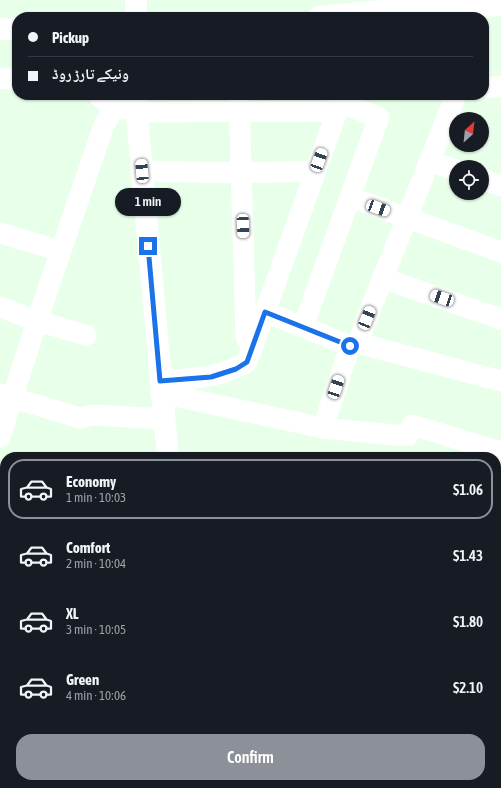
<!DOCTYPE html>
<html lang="en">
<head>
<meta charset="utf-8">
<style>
  body { margin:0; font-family:"Asap Condensed","Noto Naskh Arabic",sans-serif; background:#20242c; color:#f1f3f6; height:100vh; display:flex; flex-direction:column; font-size:15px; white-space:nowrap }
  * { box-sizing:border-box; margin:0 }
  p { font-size:13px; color:#9ea1a6 }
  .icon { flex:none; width:22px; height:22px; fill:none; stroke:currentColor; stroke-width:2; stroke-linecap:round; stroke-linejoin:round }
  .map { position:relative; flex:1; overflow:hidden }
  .sheet { position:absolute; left:0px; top:452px; width:501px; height:336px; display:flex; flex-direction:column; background:#171b24; border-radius:16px 16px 0 0; box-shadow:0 1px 3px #0004 }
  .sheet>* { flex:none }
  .guide { position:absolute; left:12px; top:12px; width:477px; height:88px; border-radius:16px; box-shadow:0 1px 3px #0004; display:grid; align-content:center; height:88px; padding:0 16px; background:#171b24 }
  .needle { width:26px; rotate:27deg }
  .fabs { position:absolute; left:449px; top:112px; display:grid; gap:8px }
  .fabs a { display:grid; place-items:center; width:40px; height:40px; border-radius:50%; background:#171b24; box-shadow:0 1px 3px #0004; font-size:20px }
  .end { position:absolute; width:18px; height:18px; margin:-9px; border:5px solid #1a73e8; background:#fff; box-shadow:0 0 0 2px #fff }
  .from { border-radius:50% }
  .bubble { position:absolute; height:28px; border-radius:14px; background:#171b24; box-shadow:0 1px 3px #0004; font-size:13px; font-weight:600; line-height:28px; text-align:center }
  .car { position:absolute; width:12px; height:24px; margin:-12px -6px; border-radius:5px; box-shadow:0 0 3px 1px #0007; background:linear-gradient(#fff 24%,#345 0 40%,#fff 0 76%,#345 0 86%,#fff 0) }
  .guide b { display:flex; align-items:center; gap:14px; height:38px; font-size:15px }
  .guide b+b { border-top:1px solid #363941 }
  .guide i { width:10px; height:10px; background:#f1f3f6 }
  ul { padding:7px 0 0; list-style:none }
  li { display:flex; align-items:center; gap:12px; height:60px; margin:0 8px 6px; padding:0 8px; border:2px solid transparent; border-radius:16px }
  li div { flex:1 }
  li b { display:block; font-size:15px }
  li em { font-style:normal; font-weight:600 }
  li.selected { border-color:#8c9099 }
  li>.icon { width:36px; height:36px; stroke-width:1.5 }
  .primary-button { display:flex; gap:8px; margin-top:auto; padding:8px 16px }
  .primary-button a { flex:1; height:46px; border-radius:16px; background:#8c9099; color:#fff; font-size:16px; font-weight:600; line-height:46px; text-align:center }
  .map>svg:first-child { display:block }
</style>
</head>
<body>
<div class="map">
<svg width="501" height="788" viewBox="0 0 501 788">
  <rect width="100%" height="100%" fill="#e8ffe9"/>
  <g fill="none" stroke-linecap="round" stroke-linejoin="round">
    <g stroke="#fff" stroke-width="21">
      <polyline points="0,78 17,80"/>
      <polyline points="484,87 501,87"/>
      <polyline points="98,95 114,109"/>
      <polyline points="239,95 246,337 253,347"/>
      <polyline points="456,95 367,318 358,343 501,381"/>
      <polyline points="137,112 337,111"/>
      <polyline points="429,161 456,170"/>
      <polyline points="142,171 241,173 315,171"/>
      <polyline points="482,179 501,186"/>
      <polyline points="350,197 501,252"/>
      <polyline points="0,233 61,251"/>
      <polyline points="382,278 501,319"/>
      <polyline points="0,307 37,321 86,335"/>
      <polyline points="265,312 350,346 358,343"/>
      <polyline points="303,327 379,117 340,103"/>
      <path d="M 160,381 C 193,378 218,379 247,362 L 343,95"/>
      <polyline points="161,393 323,428 394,435 408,435 412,425 501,452"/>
      <polyline points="0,394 80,418 94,415 164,419"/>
      <polyline points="323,428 350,346"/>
      <polyline points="0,437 37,321 104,125 114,109 136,107"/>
      <polyline points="0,499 5,500"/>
      <polyline points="496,558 501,560"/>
      <polyline points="0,765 5,742"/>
      <polyline points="496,767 501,770"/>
      <polyline points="109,788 110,783"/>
    </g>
    <g stroke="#fff" stroke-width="22">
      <polyline points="136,0 136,17"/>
      <polyline points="319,17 380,11 501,5"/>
      <polyline points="0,29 17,29"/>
      <polyline points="136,95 137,116 168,457"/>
      <polyline points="496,729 501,720"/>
      <polyline points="207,783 208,788"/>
      <polyline points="462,788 465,783"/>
    </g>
  </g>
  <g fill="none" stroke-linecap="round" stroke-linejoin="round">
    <polyline stroke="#1a73e8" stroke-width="5" points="148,246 160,381 211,377 236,369 247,362 265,312 350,346"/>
  </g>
</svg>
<div class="fabs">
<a><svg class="needle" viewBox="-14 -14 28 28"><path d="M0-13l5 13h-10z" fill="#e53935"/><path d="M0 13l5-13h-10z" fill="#9ea1a6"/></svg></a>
<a><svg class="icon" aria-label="locate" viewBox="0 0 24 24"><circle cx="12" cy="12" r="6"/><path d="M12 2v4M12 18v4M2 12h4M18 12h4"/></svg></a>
</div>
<i class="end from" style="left:350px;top:346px"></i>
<i class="end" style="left:148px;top:246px"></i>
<div class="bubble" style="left:115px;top:188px;width:66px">1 min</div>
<i class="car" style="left:319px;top:160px;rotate:20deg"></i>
<i class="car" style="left:142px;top:171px;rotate:355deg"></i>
<i class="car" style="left:378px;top:208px;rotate:110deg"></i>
<i class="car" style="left:243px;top:226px;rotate:178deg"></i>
<i class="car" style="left:442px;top:298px;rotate:289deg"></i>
<i class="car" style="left:367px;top:318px;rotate:22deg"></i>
<i class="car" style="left:336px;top:387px;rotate:18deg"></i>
<div class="guide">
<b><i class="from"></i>Pickup</b>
<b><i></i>ونیکے تارڑ روڈ</b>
</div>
<section class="sheet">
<ul>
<li class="selected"><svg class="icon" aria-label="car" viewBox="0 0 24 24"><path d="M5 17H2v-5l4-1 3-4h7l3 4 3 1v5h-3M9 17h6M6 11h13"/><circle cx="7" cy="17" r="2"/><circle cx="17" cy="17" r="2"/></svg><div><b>Economy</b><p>1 min · 10:03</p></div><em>$1.06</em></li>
<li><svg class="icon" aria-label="car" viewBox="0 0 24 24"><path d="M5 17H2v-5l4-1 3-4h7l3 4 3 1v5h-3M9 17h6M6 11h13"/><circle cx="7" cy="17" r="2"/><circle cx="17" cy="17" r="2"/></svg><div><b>Comfort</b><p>2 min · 10:04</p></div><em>$1.43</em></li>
<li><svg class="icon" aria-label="car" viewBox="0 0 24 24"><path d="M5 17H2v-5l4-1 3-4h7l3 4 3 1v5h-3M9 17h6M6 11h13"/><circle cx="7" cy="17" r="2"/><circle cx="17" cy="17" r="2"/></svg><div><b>XL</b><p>3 min · 10:05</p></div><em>$1.80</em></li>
<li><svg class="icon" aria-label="car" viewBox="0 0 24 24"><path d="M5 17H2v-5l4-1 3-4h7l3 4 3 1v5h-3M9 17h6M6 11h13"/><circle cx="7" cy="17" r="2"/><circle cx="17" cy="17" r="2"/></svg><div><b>Green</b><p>4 min · 10:06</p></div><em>$2.10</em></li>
</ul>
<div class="primary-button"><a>Confirm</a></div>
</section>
</div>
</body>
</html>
